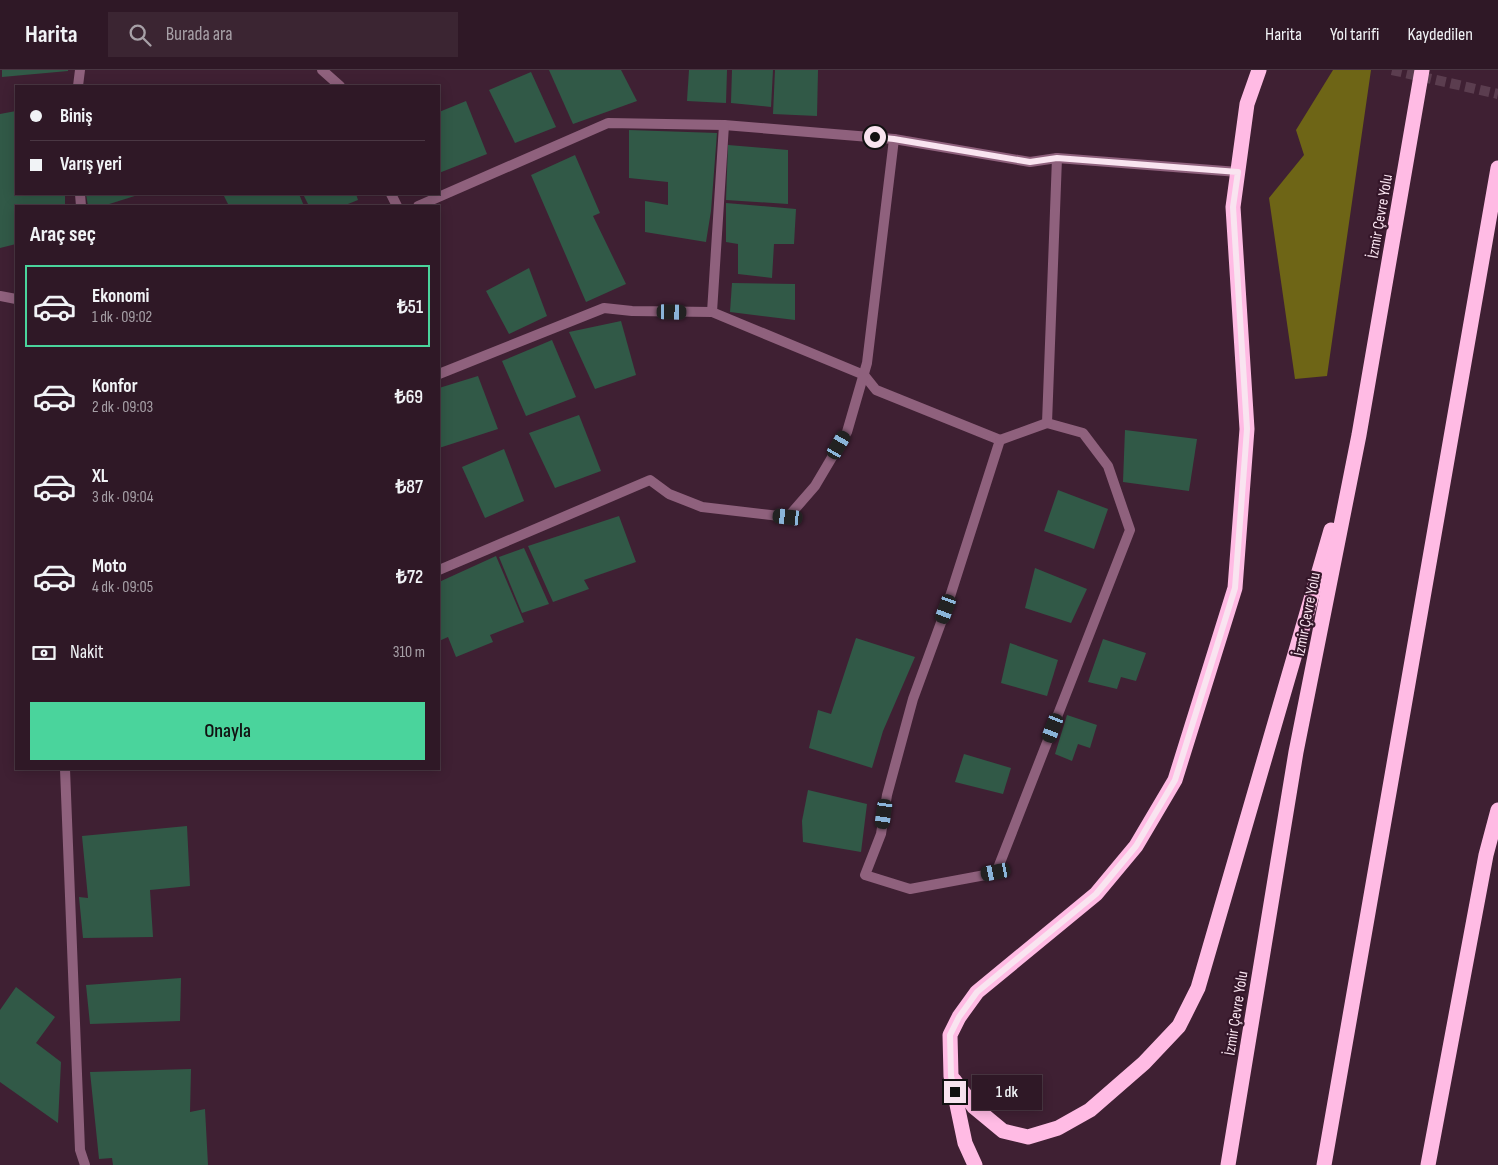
<!DOCTYPE html>
<html lang="tr">
<head>
<meta charset="utf-8">
<style>
  body { margin:0; font-family:"Sofia Sans Condensed",sans-serif; background:#3b2532; color:#f1f3f6; height:100vh; display:flex; flex-direction:column; font-size:19px; white-space:nowrap }
  * { box-sizing:border-box; margin:0 }
  p { font-size:16px; color:#a7a0a7 }
  .icon { flex:none; width:28px; height:28px; fill:none; stroke:currentColor; stroke-width:2; stroke-linecap:round; stroke-linejoin:round }
  .map { position:relative; flex:1; overflow:hidden }
  .panel { position:absolute; left:15px; top:135px; width:425px; height:565px; display:flex; flex-direction:column; background:#2f1826; border-radius:0px; box-shadow:0 2px 12px #0003,0 0 0 1px #4a3743 }
  .panel>* { flex:none }
  .banner { position:absolute; left:15px; top:15px; width:425px; height:110px; border-radius:0px; box-shadow:0 2px 12px #0003,0 0 0 1px #4a3743; display:grid; align-content:center; height:110px; padding:0 15px; background:#2f1826 }
  .end { position:absolute; width:22px; height:22px; margin:-11px; border:6px solid #f9e4f0; background:#111; box-shadow:0 0 0 2px #111 }
  .from { border-radius:50% }
  .bubble { position:absolute; height:35px; border-radius:0px; background:#2f1826; box-shadow:0 2px 12px #0003,0 0 0 1px #4a3743; font-size:16px; font-weight:600; line-height:35px; text-align:center }
  .car { position:absolute; width:15px; height:30px; margin:-15px -8px; border-radius:6px; box-shadow:0 0 4px 1px #0007; background:linear-gradient(#222 24%,#8ab4d8 0 40%,#222 0 76%,#8ab4d8 0 86%,#222 0) }
  .banner b { display:flex; align-items:center; gap:18px; height:48px; font-size:19px }
  .banner b+b { border-top:1px solid #4a3743 }
  .banner i { width:12px; height:12px; background:#f1f3f6 }
  ul { padding:0; list-style:none }
  li { display:flex; align-items:center; gap:15px; height:82px; margin:0 10px 8px; padding:0 5px; border:2px solid transparent; border-radius:0px }
  li div { flex:1 }
  li b { display:block; font-size:19px }
  li em { font-style:normal; font-weight:600 }
  li.active { border-color:#4ad49c }
  li>.icon { width:45px; height:45px; stroke-width:1.5 }
  h2 { padding:0 15px; font-size:22px; line-height:60px }
  .pay { display:flex; align-items:center; gap:12px; height:55px; padding:0 15px; font-size:19px }
  .pay p { margin-inline-start:auto }
  .button { display:flex; gap:10px; margin-top:auto; padding:10px 15px }
  .button a { flex:1; height:58px; border-radius:0px; background:#4ad49c; color:#111; font-size:20px; font-weight:600; line-height:58px; text-align:center }
  header { display:flex; align-items:center; gap:30px; box-sizing:border-box; height:70px; padding:0 25px; background:#2f1826; border-bottom:1px solid #4a3743 }
  header strong { font-size:24px }
  nav { display:flex; gap:28px; margin-inline-start:auto; font-size:18px }
  .search { width:350px; height:45px; background:#3b2532; display:flex; align-items:center; gap:12px; box-sizing:border-box; padding:0 18px; border-radius:0px; color:#a7a0a7; font-size:19px }
  .map>svg:first-child { display:block }
</style>
</head>
<body>
<header>
<strong>Harita</strong>
<div class="search"><svg class="icon" aria-label="search" viewBox="0 0 24 24"><circle cx="10" cy="10" r="6"/><path d="M15 15l6 6"/></svg>Burada ara</div>
<nav><a>Harita</a><a>Yol tarifi</a><a>Kaydedilen</a></nav>
</header>
<div class="map">
<svg width="1498" height="1095" viewBox="0 0 1498 1095">
  <rect width="100%" height="100%" fill="#3f2033"/>
  <polygon fill="#6e6516" points="1333,0 1371,0 1327,306 1295,309 1269,128 1304,85 1296,60"/>
  <g fill="#315947">
    <polygon points="2,0 68,0 68,1 2,7"/>
    <polygon points="549,0 621,0 637,31 573,54"/>
    <polygon points="689,0 727,0 726,33 687,31"/>
    <polygon points="732,0 773,0 771,37 731,33"/>
    <polygon points="775,0 818,0 817,46 773,44"/>
    <polygon points="531,2 556,57 515,73 489,20"/>
    <polygon points="466,31 487,84 439,103 439,42"/>
    <polygon points="16,41 16,124 65,124 65,136 16,136 16,174 0,178 0,44"/>
    <polygon points="629,60 717,63 711,141 706,172 645,162 645,131 668,135 668,112 629,108"/>
    <polygon points="728,75 788,80 788,134 726,130"/>
    <polygon points="575,85 600,143 593,146 626,214 586,232 531,105"/>
    <polygon points="86,124 141,124 103,136 88,136"/>
    <polygon points="223,124 299,124 304,136 229,136"/>
    <polygon points="303,124 356,124 358,130 343,136 309,136"/>
    <polygon points="726,133 796,139 794,174 774,174 772,208 738,204 738,174 726,172"/>
    <polygon points="529,198 547,246 509,264 486,221"/>
    <polygon points="732,213 795,214 795,250 730,242"/>
    <polygon points="621,251 636,305 595,319 569,262"/>
    <polygon points="552,270 576,327 526,346 502,291"/>
    <polygon points="478,306 498,359 439,378 439,318"/>
    <polygon points="579,345 601,401 555,418 529,363"/>
    <polygon points="1125,360 1197,369 1189,421 1123,412"/>
    <polygon points="504,379 524,431 485,448 462,397"/>
    <polygon points="1058,420 1108,439 1094,479 1044,461"/>
    <polygon points="619,446 636,492 584,510 589,519 553,532 528,476"/>
    <polygon points="524,478 549,534 522,543 499,487"/>
    <polygon points="496,486 524,552 490,565 493,572 456,587 448,567 439,571 439,512"/>
    <polygon points="1035,498 1087,519 1071,553 1025,538"/>
    <polygon points="856,568 915,587 883,661 872,698 809,678 818,640 831,644"/>
    <polygon points="1103,569 1146,583 1136,611 1121,607 1117,619 1088,612"/>
    <polygon points="1010,573 1058,590 1047,626 1001,613"/>
    <polygon points="1067,645 1097,655 1090,678 1078,674 1072,691 1055,684"/>
    <polygon points="964,684 1011,698 1003,724 955,712"/>
    <polygon points="808,720 867,734 861,782 803,772 802,751"/>
    <polygon points="187,756 190,816 150,820 153,867 83,868 79,827 88,828 82,766"/>
    <polygon points="181,908 180,951 90,954 86,915"/>
    <polygon points="16,917 55,947 36,973 61,992 58,1053 0,1012 0,940"/>
    <polygon points="191,999 190,1042 205,1039 208,1095 113,1095 112,1088 99,1089 90,1002"/>
  </g>
  <g fill="none" stroke-linecap="round" stroke-linejoin="round">
    <polyline stroke="#5b3d4f" stroke-width="10" stroke-dasharray="10 5" stroke-linecap="butt" points="1392,0 1498,24"/>
    <g stroke="#8f617d" stroke-width="10">
      <polyline points="322,0 340,16"/>
      <polyline points="78,16 80,0"/>
      <polyline points="80,124 81,136"/>
      <polyline points="391,124 397,136"/>
      <polyline points="418,136 608,53 724,55 894,69 1030,92 1057,88 1238,102"/>
      <polyline points="0,226 16,229"/>
      <polyline points="712,242 724,55"/>
      <polyline points="439,304 604,238 632,241 712,242 864,305 876,320 1000,370 946,539 913,629 887,725 881,764 865,805 910,819 996,803 1130,460 1108,396 1083,363 1047,353"/>
      <polyline points="1000,370 1047,353 1057,88"/>
      <polyline points="439,500 650,410 669,424 702,437 788,447 815,416 847,362 867,293 894,69"/>
      <polyline points="65,699 80,1080 85,1095"/>
    </g>
    <g stroke="#ffbbe4" stroke-width="15">
      <polyline points="954,1010 974,1037 1003,1061 1028,1067 1058,1058 1090,1040 1144,993 1179,956 1198,918 1331,460"/>
      <polyline points="975,1095 965,1073 951,1006 950,965 959,947 977,922 1096,824 1136,776 1175,710 1235,518 1247,359 1233,137 1247,34 1259,0"/>
      <polyline points="1228,1095 1296,682 1359,365 1422,0"/>
      <polyline points="1324,1095 1498,98"/>
      <polyline points="1428,1095 1486,785 1498,740"/>
    </g>
  </g>
  <g fill="none" stroke-linecap="round" stroke-linejoin="round">
    <polyline stroke="#f9e4f0" stroke-width="6" points="875,67 894,69 1030,92 1057,88 1238,102 1233,137 1247,359 1235,518 1175,710 1136,776 1096,824 977,922 959,947 950,965 951,1006 955,1022"/>
  </g>
  <g text-anchor="middle" stroke-width="4.5" stroke-linejoin="round" paint-order="stroke">
    <g font-size="16" fill="#f9e4f0" stroke="#341629">
      <text transform="translate(1379 146) rotate(-80)" y="6">İzmir Çevre Yolu</text>
      <text transform="translate(1306 544) rotate(-79)" y="6">İzmir Çevre Yolu</text>
      <text transform="translate(1235 943) rotate(-81)" y="6">İzmir Çevre Yolu</text>
    </g>
  </g>
</svg>
<i class="end from" style="left:875px;top:67px"></i>
<i class="end" style="left:955px;top:1022px"></i>
<div class="bubble" style="left:972px;top:1005px;width:70px">1 dk</div>
<i class="car" style="left:672px;top:242px;rotate:91deg"></i>
<i class="car" style="left:839px;top:375px;rotate:30deg"></i>
<i class="car" style="left:788px;top:447px;rotate:276deg"></i>
<i class="car" style="left:946px;top:539px;rotate:200deg"></i>
<i class="car" style="left:1053px;top:658px;rotate:201deg"></i>
<i class="car" style="left:884px;top:744px;rotate:188deg"></i>
<i class="car" style="left:996px;top:802px;rotate:259deg"></i>
<div class="banner">
<b><i class="from"></i>Biniş</b>
<b><i></i>Varış yeri</b>
</div>
<section class="panel">
<h2>Araç seç</h2>
<ul>
<li class="active"><svg class="icon" aria-label="car" viewBox="0 0 24 24"><path d="M5 17H2v-5l4-1 3-4h7l3 4 3 1v5h-3M9 17h6M6 11h13"/><circle cx="7" cy="17" r="2"/><circle cx="17" cy="17" r="2"/></svg><div><b>Ekonomi</b><p>1 dk · 09:02</p></div><em>₺51</em></li>
<li><svg class="icon" aria-label="car" viewBox="0 0 24 24"><path d="M5 17H2v-5l4-1 3-4h7l3 4 3 1v5h-3M9 17h6M6 11h13"/><circle cx="7" cy="17" r="2"/><circle cx="17" cy="17" r="2"/></svg><div><b>Konfor</b><p>2 dk · 09:03</p></div><em>₺69</em></li>
<li><svg class="icon" aria-label="car" viewBox="0 0 24 24"><path d="M5 17H2v-5l4-1 3-4h7l3 4 3 1v5h-3M9 17h6M6 11h13"/><circle cx="7" cy="17" r="2"/><circle cx="17" cy="17" r="2"/></svg><div><b>XL</b><p>3 dk · 09:04</p></div><em>₺87</em></li>
<li><svg class="icon" aria-label="car" viewBox="0 0 24 24"><path d="M5 17H2v-5l4-1 3-4h7l3 4 3 1v5h-3M9 17h6M6 11h13"/><circle cx="7" cy="17" r="2"/><circle cx="17" cy="17" r="2"/></svg><div><b>Moto</b><p>4 dk · 09:05</p></div><em>₺72</em></li>
</ul>
<div class="pay"><svg class="icon" aria-label="cash" viewBox="0 0 24 24"><path d="M3 7h18v10H3z"/><circle cx="12" cy="12" r="2"/></svg>Nakit<p>310 m</p></div>
<div class="button"><a>Onayla</a></div>
</section>
</div>
</body>
</html>
